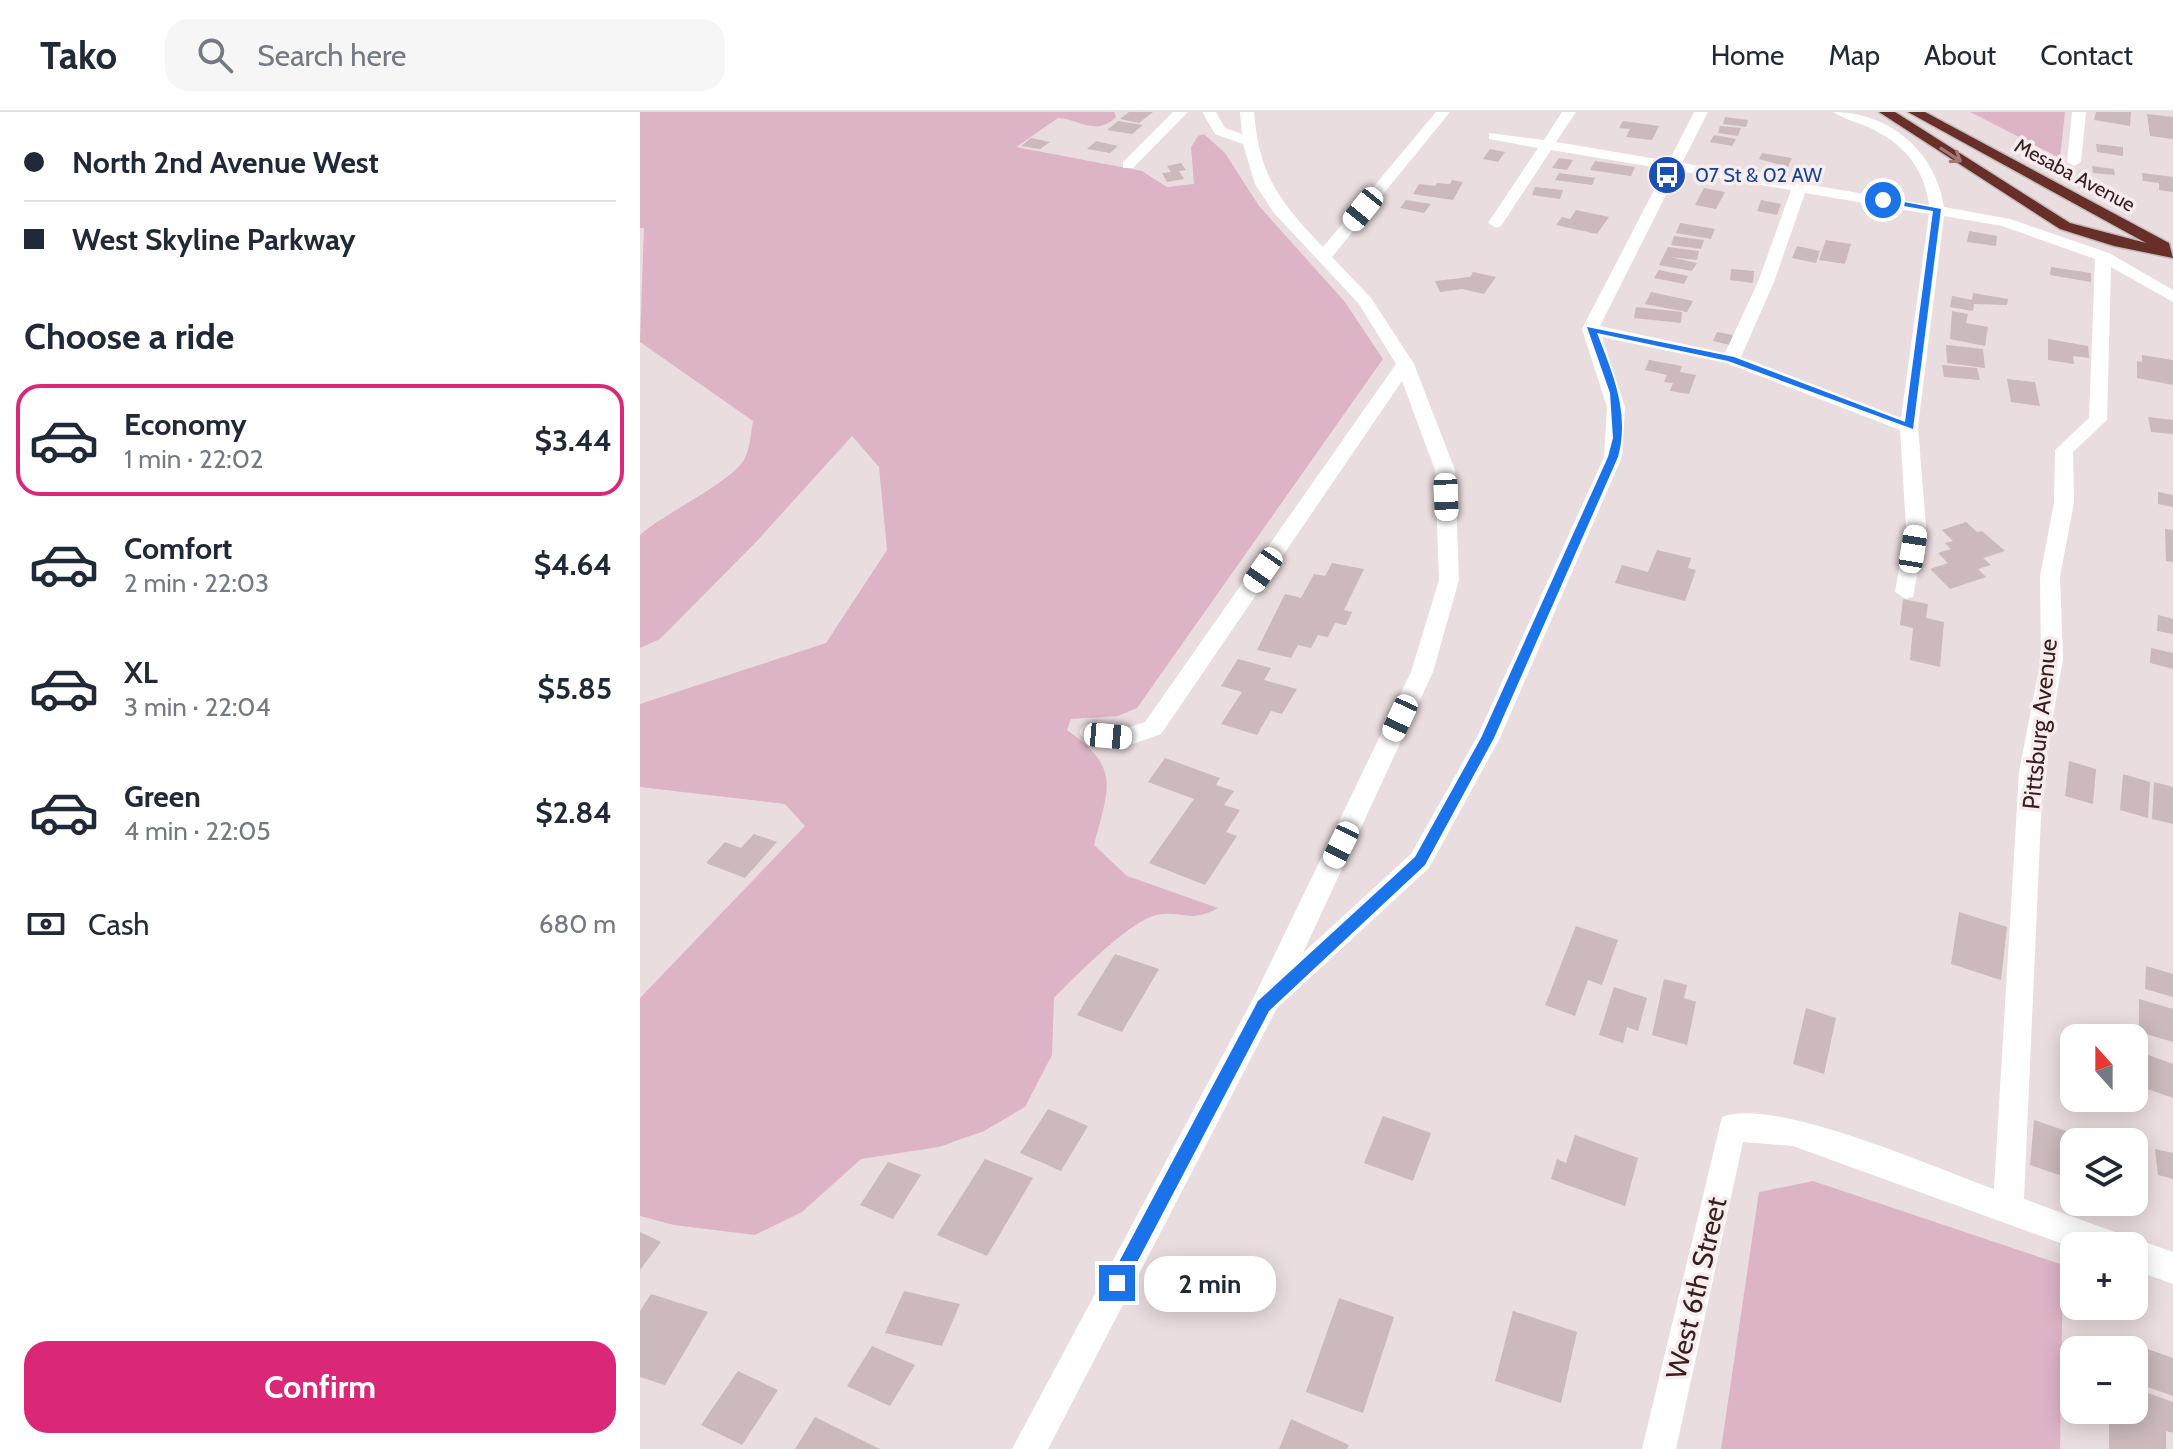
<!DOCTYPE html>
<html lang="en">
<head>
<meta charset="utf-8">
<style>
  body { margin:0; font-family:Cabin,sans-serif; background:#f6f6f7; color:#1f2937; height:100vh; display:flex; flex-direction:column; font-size:30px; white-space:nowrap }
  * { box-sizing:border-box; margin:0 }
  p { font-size:26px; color:#747a83 }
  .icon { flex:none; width:44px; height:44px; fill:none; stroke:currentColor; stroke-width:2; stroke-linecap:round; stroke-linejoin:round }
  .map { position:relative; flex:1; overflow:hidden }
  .side { display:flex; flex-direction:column; background:#fff; width:640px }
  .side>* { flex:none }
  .top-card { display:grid; align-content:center; height:176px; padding:0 24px; background:#fff }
  .needle { width:52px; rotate:339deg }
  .tools { position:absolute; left:1420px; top:912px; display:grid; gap:16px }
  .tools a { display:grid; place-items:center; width:88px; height:88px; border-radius:16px; background:#fff; box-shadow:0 4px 20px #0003; font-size:40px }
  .end { position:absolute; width:36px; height:36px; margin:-18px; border:10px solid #1a73e8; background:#fff; box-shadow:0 0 0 4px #fff }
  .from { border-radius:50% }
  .bubble { position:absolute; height:56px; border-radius:24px; background:#fff; box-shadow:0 4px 20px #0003; font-size:26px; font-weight:700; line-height:56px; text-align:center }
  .car { position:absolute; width:24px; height:48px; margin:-24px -12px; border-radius:10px; box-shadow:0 0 6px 2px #0007; background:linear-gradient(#fff 24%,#345 0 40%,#fff 0 76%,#345 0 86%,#fff 0) }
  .top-card b { display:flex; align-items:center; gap:28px; height:76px; font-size:30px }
  .top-card b+b { border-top:2px solid #e0e1e3 }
  .top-card i { width:20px; height:20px; background:#1f2937 }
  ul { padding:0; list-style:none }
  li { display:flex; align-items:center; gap:24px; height:112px; margin:0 16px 12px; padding:0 8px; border:4px solid transparent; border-radius:24px }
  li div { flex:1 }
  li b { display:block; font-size:30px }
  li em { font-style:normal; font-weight:700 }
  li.on { border-color:#db2777 }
  li>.icon { width:72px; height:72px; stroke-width:1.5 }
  h2 { padding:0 24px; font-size:36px; line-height:96px }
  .pay { display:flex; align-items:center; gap:20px; height:88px; padding:0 24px; font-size:30px }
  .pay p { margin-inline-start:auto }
  .action { display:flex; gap:16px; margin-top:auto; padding:16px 24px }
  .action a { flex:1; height:92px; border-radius:24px; background:#db2777; color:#fff; font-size:32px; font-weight:700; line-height:92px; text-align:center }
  header { display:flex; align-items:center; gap:48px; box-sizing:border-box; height:112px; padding:0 40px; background:#fff; border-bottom:2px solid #e0e1e3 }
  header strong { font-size:38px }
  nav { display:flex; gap:44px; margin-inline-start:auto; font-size:28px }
  .search { width:560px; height:72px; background:#f6f6f7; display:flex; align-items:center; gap:20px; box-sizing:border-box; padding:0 28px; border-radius:24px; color:#747a83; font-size:30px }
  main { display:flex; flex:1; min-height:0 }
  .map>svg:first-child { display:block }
</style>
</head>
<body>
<header>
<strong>Tako</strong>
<div class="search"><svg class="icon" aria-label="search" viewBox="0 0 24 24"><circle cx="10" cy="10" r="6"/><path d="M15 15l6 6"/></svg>Search here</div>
<nav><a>Home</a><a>Map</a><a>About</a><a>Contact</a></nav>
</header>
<main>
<section class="side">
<div class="top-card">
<b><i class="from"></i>North 2nd Avenue West</b>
<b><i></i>West Skyline Parkway</b>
</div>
<h2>Choose a ride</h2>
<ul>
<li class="on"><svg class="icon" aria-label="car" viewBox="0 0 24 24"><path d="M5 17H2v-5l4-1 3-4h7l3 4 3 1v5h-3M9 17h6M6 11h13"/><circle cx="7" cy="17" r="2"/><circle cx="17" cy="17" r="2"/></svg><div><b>Economy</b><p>1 min · 22:02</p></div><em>$3.44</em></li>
<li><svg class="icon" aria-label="car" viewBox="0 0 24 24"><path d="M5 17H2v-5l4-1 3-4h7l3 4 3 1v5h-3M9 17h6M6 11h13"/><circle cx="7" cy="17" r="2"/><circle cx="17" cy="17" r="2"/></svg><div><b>Comfort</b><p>2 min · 22:03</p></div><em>$4.64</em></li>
<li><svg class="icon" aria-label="car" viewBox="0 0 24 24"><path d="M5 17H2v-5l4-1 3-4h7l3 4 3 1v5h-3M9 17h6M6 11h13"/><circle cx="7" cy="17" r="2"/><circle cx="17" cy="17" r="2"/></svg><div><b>XL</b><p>3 min · 22:04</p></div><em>$5.85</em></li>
<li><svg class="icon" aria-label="car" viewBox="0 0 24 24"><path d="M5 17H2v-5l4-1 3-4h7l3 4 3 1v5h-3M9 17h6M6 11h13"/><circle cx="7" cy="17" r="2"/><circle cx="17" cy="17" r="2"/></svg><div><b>Green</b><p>4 min · 22:05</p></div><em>$2.84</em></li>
</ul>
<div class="pay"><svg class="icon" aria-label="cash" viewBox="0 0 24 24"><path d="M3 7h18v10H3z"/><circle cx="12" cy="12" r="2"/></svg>Cash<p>680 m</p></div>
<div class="action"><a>Confirm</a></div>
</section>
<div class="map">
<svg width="1533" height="1337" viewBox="0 0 1533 1337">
  <rect width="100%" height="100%" fill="#eadddf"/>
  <g fill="#ddb4c6">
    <path d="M 0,0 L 474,0 L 476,5 C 456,25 440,7 418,6 L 376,35 L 502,59 L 527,75 L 554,72 L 551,35 L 558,24 L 564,22 L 585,41 L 619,94 L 705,190 L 743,247 L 497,596 L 478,604 L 431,607 L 427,618 C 481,656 469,674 454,733 L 487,764 L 578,796 C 549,812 542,798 517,803 C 490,808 434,866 414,886 L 412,943 L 385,995 L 344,1019 L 299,1035 L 221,1047 L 162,1100 L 115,1123 L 34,1113 L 0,1104 L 0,886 L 165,714 L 145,692 L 0,675 L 0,592 L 186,531 L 247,438 L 239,355 L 212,324 L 118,428 L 20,527 L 0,536 L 0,423 C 24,401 93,370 105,346 C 110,336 111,320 113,309 L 0,230 L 4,116 L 0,116 Z"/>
    <polygon points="1330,0 1425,0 1420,46 1338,4"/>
    <polygon points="1173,1069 1423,1153 1420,1337 1081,1337 1119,1080"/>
  </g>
  <g fill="#cbb9bc">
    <polygon points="489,0 513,0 499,11 480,7"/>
    <polygon points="1456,0 1491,0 1490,14 1454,8"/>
    <polygon points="1507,2 1533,5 1533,27 1510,24"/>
    <polygon points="1085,5 1108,8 1106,15 1083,12"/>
    <polygon points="478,9 503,13 492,22 467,18"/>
    <polygon points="983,9 1019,14 1012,28 986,25 990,17 979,16"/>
    <polygon points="1080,14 1101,16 1098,24 1078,21"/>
    <polygon points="1074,23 1096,27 1092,34 1070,30"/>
    <polygon points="391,26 410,30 400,37 381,34"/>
    <polygon points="456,29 478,34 470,41 447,37"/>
    <polygon points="1456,32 1483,35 1483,44 1457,40"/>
    <polygon points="850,37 865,40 858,50 843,47"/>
    <polygon points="1122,41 1152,46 1148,55 1119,47"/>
    <polygon points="919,46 933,48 927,58 912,56"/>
    <polygon points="955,49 995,55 991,64 950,58"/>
    <polygon points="541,51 546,58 539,59 544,67 527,70 522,61 531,60 527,54"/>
    <polygon points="1452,54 1474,57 1475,63 1453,61"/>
    <polygon points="919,61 955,66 952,73 915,68"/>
    <polygon points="1502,61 1533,65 1533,80 1519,78 1519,71 1503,69"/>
    <polygon points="812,68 823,70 813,88 773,82 779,72 795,74 797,71 810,72"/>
    <polygon points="895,75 923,78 920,87 892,83"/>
    <polygon points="1064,76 1085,80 1076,97 1055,93"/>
    <polygon points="766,88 791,92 784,101 760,96"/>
    <polygon points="1121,88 1141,92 1137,103 1117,99"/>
    <polygon points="936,98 969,105 957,122 916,113 922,105 930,107"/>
    <polygon points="1040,111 1075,117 1071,127 1036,121"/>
    <polygon points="1329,119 1357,124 1356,134 1327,130"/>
    <polygon points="1034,124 1064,128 1061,137 1031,133"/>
    <polygon points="1186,128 1211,132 1205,152 1179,148"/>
    <polygon points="1157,134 1180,139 1176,151 1152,146"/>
    <polygon points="1028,135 1059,139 1057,148 1030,145 1057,151 1052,159 1019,153"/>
    <polygon points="1411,155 1451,161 1451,170 1410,163"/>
    <polygon points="1091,157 1114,159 1113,171 1090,168"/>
    <polygon points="1019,158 1048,164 1044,172 1014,166"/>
    <polygon points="833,160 856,165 844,182 822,177 800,180 795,169 830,165"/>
    <polygon points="1011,180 1053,189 1047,200 1005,192"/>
    <polygon points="1333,181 1368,187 1367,193 1334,192 1333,199 1310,195 1312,184 1332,188"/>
    <polygon points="996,195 1042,200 1041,211 994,206"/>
    <polygon points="1312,199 1328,202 1326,211 1348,215 1345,234 1310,227"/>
    <polygon points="1077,220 1093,223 1090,233 1073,229"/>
    <polygon points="1408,227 1448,234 1449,246 1433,244 1434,252 1408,248"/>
    <polygon points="1306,233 1343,237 1345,256 1307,251"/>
    <polygon points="1502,243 1533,248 1533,273 1497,266 1497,249 1502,250"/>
    <polygon points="1009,248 1042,254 1040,260 1056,263 1049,282 1030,279 1033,271 1024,270 1027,263 1005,258"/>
    <polygon points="1302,253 1337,256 1340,268 1304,265"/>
    <polygon points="1367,267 1395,270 1400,294 1371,290"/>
    <polygon points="1508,305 1533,308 1533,322 1511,320"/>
    <polygon points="1518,380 1533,383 1533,395 1518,392"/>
    <polygon points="1326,410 1337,420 1342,419 1365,439 1343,446 1351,453 1338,457 1346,465 1310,477 1290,457 1308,451 1298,441 1311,437 1305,431 1313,429 1302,418"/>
    <polygon points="1525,417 1533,418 1533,450 1526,449"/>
    <polygon points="1017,438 1051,446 1048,456 1056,458 1045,489 975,471 982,453 1008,460"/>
    <polygon points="692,451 724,457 704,498 712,500 706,513 695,511 688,525 678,523 671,536 658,533 651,546 617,538 645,482 661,486 674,462 685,464"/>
    <polygon points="1263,487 1288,492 1286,506 1304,510 1300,555 1270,548 1273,516 1260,513"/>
    <polygon points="1518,503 1533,507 1533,522 1517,519"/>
    <polygon points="1511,536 1533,541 1533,557 1510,551"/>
    <polygon points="598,547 631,556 624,568 657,577 642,602 631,599 617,623 581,612 602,580 581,574"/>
    <polygon points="525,646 580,666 576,673 594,679 584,693 600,698 586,720 597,724 565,773 509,751 554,687 508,670"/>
    <polygon points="1429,649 1456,657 1453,692 1425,684"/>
    <polygon points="1483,662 1510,670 1508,706 1480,698"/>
    <polygon points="1514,670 1533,675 1533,712 1512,707"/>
    <polygon points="114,722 137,730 105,766 66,751 85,730 101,736"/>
    <polygon points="1319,800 1367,815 1361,868 1311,852"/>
    <polygon points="936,814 978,828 962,873 948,868 935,904 905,893"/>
    <polygon points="475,842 519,857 482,920 437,903"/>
    <polygon points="1506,854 1533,862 1533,885 1505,877"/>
    <polygon points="1024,867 1047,873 1044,886 1056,890 1047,933 1012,923"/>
    <polygon points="974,875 1007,886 998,919 987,915 983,931 959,923"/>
    <polygon points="1499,887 1533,897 1533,930 1499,920"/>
    <polygon points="1166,896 1196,906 1184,962 1153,952"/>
    <polygon points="1500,940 1533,952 1533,986 1496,973"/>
    <polygon points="408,997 448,1014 421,1059 380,1041"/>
    <polygon points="743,1004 791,1021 773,1069 724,1051"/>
    <polygon points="1394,1008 1435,1022 1432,1067 1390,1053"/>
    <polygon points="935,1023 998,1046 985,1094 911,1067 917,1047 926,1051"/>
    <polygon points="1515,1037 1533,1041 1533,1067 1518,1063"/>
    <polygon points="345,1047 393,1066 347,1144 297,1123"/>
    <polygon points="248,1050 281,1063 253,1107 220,1093"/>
    <polygon points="0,1120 21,1130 0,1158"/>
    <polygon points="264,1179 320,1192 302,1234 245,1221"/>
    <polygon points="11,1182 68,1200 25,1273 0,1265 0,1199"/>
    <polygon points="699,1186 754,1205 723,1301 666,1280"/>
    <polygon points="873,1199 937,1220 921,1291 855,1269"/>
    <polygon points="232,1234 275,1253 250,1294 207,1274"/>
    <polygon points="1499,1234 1533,1246 1533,1284 1499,1272"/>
    <polygon points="98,1259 138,1278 102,1333 61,1313"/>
    <polygon points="1494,1276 1533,1290 1533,1321 1526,1319 1526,1337 1469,1337 1469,1298 1494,1298"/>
    <polygon points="175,1305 240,1337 155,1337"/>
    <polygon points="651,1307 709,1333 707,1337 639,1337"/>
  </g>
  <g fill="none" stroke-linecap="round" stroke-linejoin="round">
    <g stroke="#c4bcbc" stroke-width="3">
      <polygon id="highway" points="1239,0 1255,0 1430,111 1506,131 1268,0 1285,0 1529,131 1533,146 1474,134 1420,117"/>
    </g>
    <g fill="#fff" fill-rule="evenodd">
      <polygon points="533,0 548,0 493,56 483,56 483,50"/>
      <path d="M 562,0 L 576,0 L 585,16 L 602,22 L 600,0 L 614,0 C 619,64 640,90 683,135 L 796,0 L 810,0 L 692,145 L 731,186 L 774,252 L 815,358 L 819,468 L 793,560 L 663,841 L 771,742 L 837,625 L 964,345 L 967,295 L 942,217 L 1025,57 L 911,38 L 861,114 L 856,116 L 848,111 L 898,36 L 849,27 L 849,21 L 904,28 L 922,0 L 936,0 L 916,30 L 1029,49 L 1054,0 L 1068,0 L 1042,51 L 1289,93 C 1284,55 1263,31 1228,15 C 1217,10 1203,7 1193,0 C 1250,0 1296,40 1304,95 L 1370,107 L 1469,141 L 1533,178 L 1533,190 L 1471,155 L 1467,308 L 1433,340 L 1434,391 L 1420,464 L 1423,547 L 1403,660 L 1384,1087 L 1483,1123 L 1486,1130 L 1494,1126 L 1533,1140 L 1533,1172 L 1494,1158 L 1494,1134 L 1434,1136 L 1153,1034 L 1103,1030 L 1036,1337 L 1002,1337 L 1082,1005 C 1134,984 1297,1057 1354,1077 L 1379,660 L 1401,547 L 1400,464 L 1414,391 L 1415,338 L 1449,306 L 1455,147 L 1362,114 L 1304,104 L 1278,315 L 1286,415 L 1273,485 L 1266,487 L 1255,480 L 1266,415 L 1260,318 L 1086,251 L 962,225 L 985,295 L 982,345 L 860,626 L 789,756 L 637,896 L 408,1337 L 372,1337 L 614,885 L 771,560 L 799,468 L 795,358 L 762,269 L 521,622 L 484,635 L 443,626 L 439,620 L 443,614 L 451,611 L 484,617 L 505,610 L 756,252 L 719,192 L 634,101 L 615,72 L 603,32 L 575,22 ZM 1038,59 L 1151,78 L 1118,170 L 1085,241 L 960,214 ZM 1165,81 L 1289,102 L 1261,306 L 1101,245 L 1134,170 Z"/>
      <polygon points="1432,0 1446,0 1441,50 1434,54 1427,50"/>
    </g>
    <use href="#highway" fill="#682e28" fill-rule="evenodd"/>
  </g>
  <defs><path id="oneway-shaft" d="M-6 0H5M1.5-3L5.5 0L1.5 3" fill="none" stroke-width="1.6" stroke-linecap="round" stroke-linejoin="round" transform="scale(2)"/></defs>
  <use stroke="#a17a78" href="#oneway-shaft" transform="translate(1311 43) rotate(33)"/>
  <path fill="#1a73e8" d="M 1243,86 L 1301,97 L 1273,317 L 1088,249 L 957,221 C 973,262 990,301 978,345 L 854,626 L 785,753 L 629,899 L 483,1177 L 471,1177 L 471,1165 L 618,889 L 775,745 L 841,626 L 968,345 L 973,326 L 970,281 L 947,215 L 1094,245 L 1265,310 L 1293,99 L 1240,90 Z"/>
  <defs>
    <g id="bus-disc" transform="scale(2)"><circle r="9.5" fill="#1a4fb4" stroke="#f7edef"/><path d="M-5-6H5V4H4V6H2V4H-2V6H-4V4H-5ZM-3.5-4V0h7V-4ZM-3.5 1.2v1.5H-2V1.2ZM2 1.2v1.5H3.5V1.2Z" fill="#fff"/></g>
  </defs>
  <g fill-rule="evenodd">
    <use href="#bus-disc" x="1027" y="63"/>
  </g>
  <g text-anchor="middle" stroke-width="7" stroke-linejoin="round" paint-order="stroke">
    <g font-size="20" fill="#164399" stroke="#f7edef" text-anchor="start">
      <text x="1055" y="70">07 St &amp; 02 AW</text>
    </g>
    <g font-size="20" fill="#3a1e1e" stroke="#f7edef">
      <text transform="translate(1435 63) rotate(28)" y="7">Mesaba Avenue</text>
    </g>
    <g font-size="24" fill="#3a1e1e" stroke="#f7edef">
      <text transform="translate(1400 612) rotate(-84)" y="8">Pittsburg Avenue</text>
    </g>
    <g font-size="28" fill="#3a1e1e" stroke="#f7edef">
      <text transform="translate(1056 1176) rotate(-77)" y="10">West 6th Street</text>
    </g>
  </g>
</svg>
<div class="tools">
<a><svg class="needle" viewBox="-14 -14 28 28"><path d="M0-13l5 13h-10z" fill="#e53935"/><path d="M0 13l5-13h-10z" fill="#747a83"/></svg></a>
<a><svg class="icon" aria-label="layers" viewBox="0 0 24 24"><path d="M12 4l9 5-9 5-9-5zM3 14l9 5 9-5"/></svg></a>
<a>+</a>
<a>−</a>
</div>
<i class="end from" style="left:1243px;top:88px"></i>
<i class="end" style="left:477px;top:1171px"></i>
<div class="bubble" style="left:504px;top:1144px;width:132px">2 min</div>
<i class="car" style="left:723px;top:97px;rotate:219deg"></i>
<i class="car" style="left:806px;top:385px;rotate:178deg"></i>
<i class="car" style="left:1273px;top:437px;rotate:9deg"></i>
<i class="car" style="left:623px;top:458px;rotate:215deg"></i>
<i class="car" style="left:760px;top:606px;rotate:205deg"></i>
<i class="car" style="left:468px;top:624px;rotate:95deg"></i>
<i class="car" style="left:701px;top:733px;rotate:206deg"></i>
</div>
</main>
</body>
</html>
